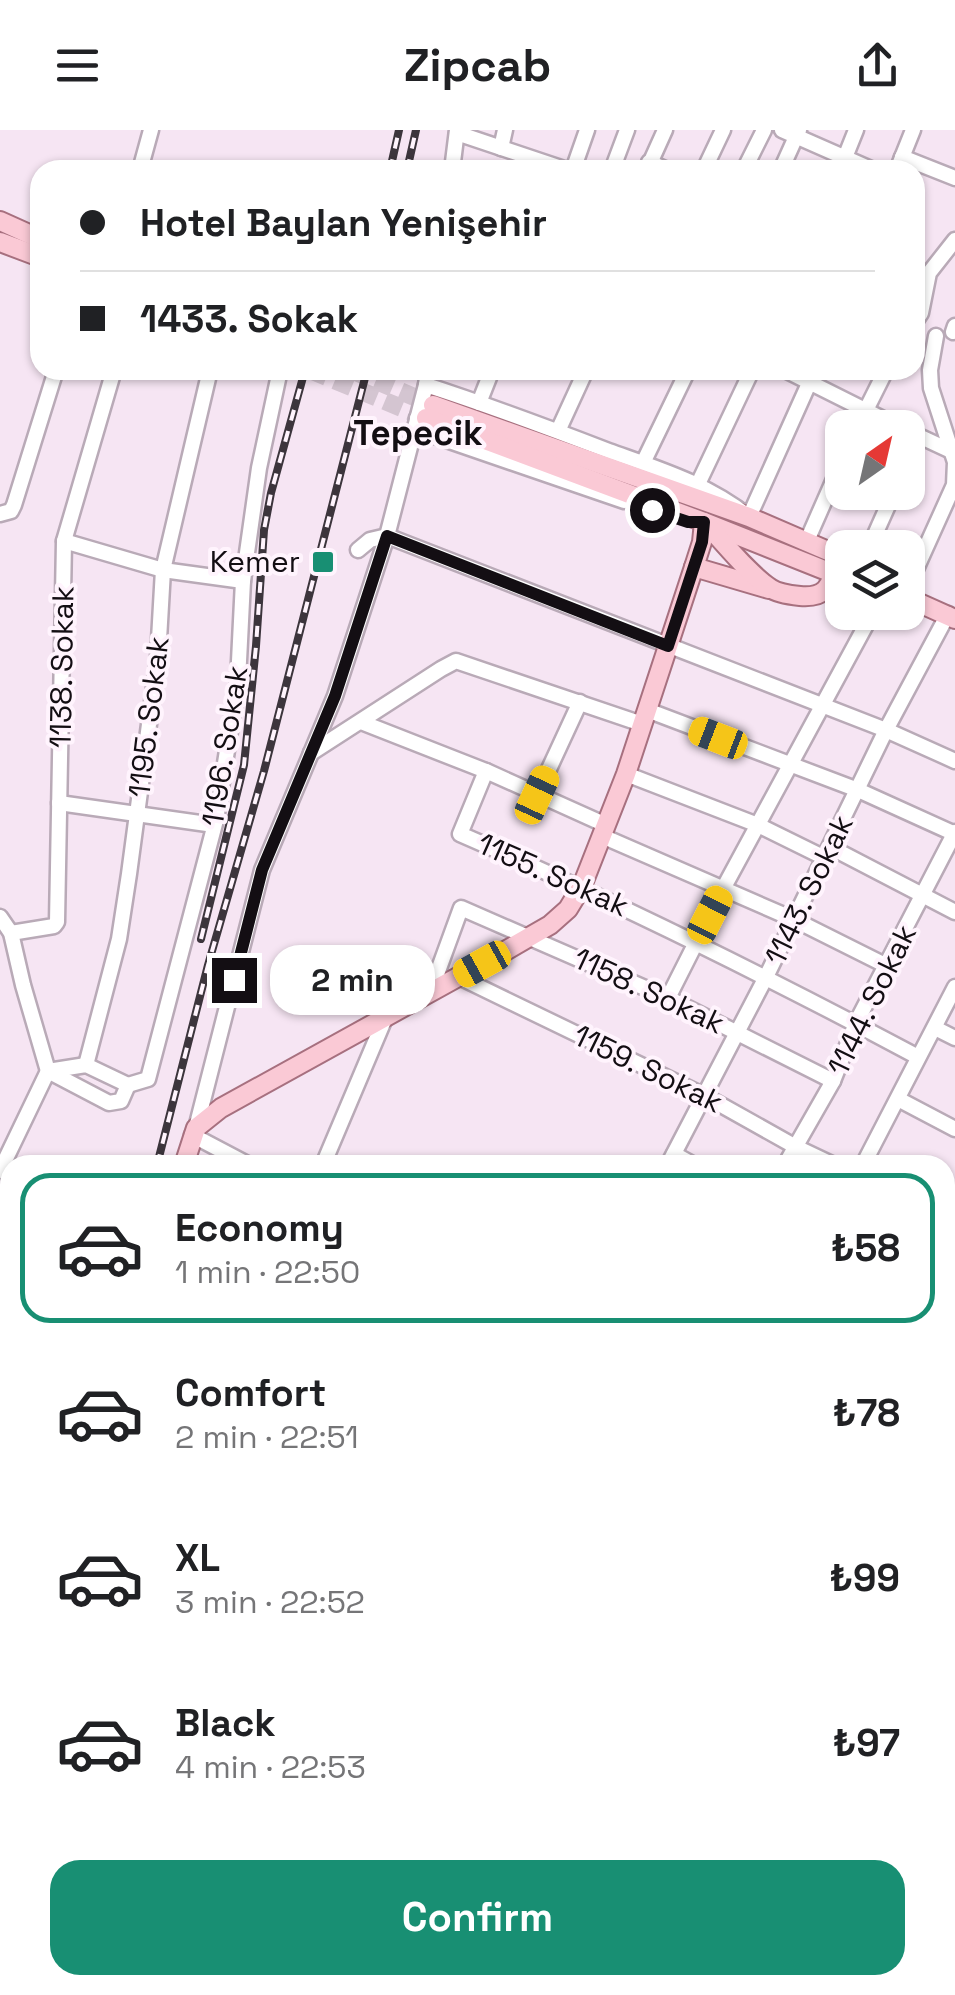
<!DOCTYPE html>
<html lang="en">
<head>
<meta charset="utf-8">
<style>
  body { margin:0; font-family:"Space Grotesk",sans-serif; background:#f2f2f2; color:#202124; height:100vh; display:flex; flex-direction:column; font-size:38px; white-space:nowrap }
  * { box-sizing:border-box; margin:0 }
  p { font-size:32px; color:#757577 }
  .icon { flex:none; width:55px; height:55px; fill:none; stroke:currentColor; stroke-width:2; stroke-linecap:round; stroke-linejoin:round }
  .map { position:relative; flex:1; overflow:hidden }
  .details { position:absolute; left:0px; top:1025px; width:955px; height:840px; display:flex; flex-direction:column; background:#fff; border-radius:30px 30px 0 0; box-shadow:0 2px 8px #0004 }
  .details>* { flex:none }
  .hud { position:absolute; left:30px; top:30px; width:895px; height:220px; border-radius:30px; box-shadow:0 2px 8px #0004; display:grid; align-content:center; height:220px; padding:0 50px; background:#fff }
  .needle { width:65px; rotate:34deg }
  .tools { position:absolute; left:825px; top:280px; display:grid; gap:20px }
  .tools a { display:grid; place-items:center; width:100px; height:100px; border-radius:20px; background:#fff; box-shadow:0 2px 8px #0004; font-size:50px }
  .end { position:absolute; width:45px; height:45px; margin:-22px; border:12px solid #130e13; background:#fff; box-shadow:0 0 0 5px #fff }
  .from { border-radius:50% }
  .bubble { position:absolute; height:70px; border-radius:30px; background:#fff; box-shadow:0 2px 8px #0004; font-size:32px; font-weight:600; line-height:70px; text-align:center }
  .car { position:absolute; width:30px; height:60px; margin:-30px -15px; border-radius:12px; box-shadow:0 0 8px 2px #0007; background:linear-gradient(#f5c518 24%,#345 0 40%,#f5c518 0 76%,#345 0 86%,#f5c518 0) }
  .hud b { display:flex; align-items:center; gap:35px; height:95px; font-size:38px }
  .hud b+b { border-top:2px solid #e0e0e0 }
  .hud i { width:25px; height:25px; background:#202124 }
  ul { padding:18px 0 0; list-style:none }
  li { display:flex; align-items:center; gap:30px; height:150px; margin:0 20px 15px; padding:0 30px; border:5px solid transparent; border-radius:30px }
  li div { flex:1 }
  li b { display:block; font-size:38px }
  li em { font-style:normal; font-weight:600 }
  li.current { border-color:#188f73 }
  li>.icon { width:90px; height:90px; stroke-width:1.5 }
  .button { display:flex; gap:20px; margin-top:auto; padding:20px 50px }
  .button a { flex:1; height:115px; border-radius:30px; background:#188f73; color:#fff; font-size:40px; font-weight:600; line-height:115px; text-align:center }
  header { display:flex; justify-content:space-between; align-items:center; height:130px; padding:0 50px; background:#fff; font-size:45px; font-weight:600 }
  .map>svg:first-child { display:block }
</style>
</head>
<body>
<header><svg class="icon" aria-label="menu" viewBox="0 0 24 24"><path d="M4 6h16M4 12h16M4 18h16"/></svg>Zipcab<svg class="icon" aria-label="share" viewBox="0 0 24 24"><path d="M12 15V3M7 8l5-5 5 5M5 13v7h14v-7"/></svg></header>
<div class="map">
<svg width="955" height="1865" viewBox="0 0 955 1865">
  <defs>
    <pattern id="cemetery-stones" width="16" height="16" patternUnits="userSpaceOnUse" patternTransform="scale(2.5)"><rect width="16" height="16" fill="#fec6b6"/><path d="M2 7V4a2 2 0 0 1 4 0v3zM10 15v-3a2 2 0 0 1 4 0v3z" fill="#d9a99c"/></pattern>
    <pattern id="park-dots" width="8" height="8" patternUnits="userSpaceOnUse" patternTransform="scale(2.5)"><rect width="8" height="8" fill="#fec6b6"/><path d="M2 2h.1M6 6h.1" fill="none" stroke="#d9a99c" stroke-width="1.8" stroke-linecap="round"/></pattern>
  </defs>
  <rect width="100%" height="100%" fill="#f6e5f3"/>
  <polygon fill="url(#cemetery-stones)" points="83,1855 358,1855 344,1865 81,1865"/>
  <polygon fill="url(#park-dots)" points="945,1389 955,1392 955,1468 945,1473"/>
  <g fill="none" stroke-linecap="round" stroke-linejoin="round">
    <g stroke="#d4c5d1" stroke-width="18" stroke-dasharray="18 9" stroke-linecap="butt">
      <polyline points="310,240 426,288"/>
      <polyline points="351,240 433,275"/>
    </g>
    <g stroke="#b9aab7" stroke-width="19">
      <g id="minor">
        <polyline points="782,0 873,40"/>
        <polyline points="457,3 567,40"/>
        <polyline points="501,18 505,0"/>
        <polyline points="902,27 955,48"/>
        <polyline points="649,32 667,40"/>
        <polyline points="140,40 151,0"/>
        <polyline points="452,40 457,0"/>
        <polyline points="573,40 587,0"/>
        <polyline points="612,40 627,0"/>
        <polyline points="647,40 665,0"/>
        <polyline points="704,40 723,0"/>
        <polyline points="744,40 764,0"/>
        <polyline points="781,40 799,0"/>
        <polyline points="840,40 856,0"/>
        <polyline points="897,40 913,0"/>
        <polyline points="915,192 921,183 929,143 955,110"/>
        <polyline points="953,202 955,196"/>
        <polyline points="785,240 901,298"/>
        <path d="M 426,255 C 488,275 549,298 609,321 C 659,339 708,354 749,387 L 815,240"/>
        <polyline points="479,273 492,240"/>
        <polyline points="417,288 418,297 423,302 624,371"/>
        <polyline points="857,298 886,240"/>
        <polyline points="558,301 586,240"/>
        <polyline points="908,301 951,321"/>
        <polyline points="643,333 688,240"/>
        <polyline points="908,333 920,307"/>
        <polyline points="698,354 752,240"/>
        <polyline points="0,384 11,381 14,375 56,240"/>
        <polyline points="64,411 163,440 243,451"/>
        <polyline points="806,413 842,331"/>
        <polyline points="869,418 894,362"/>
        <polyline points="358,420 370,410 387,406 886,600 955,631"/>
        <polyline points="908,457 954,355 955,332 931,258 930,240 936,206"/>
        <polyline points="647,580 858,660 955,704"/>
        <polyline points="361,592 486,641 606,695"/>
        <polyline points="311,623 441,539 456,531 642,594"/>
        <path d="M 486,641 L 460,704 C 617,772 768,847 918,927"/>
        <polyline points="626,644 758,695 825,728"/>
        <polyline points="537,665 580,572"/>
        <polyline points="59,673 214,695"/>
        <polyline points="602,706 793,789 887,836"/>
        <polyline points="830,717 955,782"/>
        <polyline points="0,787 11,803 23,855 48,941 86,935 128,955"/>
        <polyline points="11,803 54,796 57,792 64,411 114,240"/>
        <polyline points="459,847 705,966 796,1017 834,1035"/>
        <polyline points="430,863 461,778 668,868 833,951"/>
        <polyline points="668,868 723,759 873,482"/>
        <polyline points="935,898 955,908"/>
        <polyline points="86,935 119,809 129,744 158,527 163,440 210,240"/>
        <polyline points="128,955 148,949 216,690 238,551 243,451 259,338 280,240"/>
        <polyline points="898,969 955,999"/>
        <polyline points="196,998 262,740 335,566 387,406 426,255 428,240"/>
        <polyline points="192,1005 249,1035"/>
        <polyline points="674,1024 694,1035"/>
        <polyline points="323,1035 386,886"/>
        <polyline points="668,1035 766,847 886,600 948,484"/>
        <polyline points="785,1035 833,951 856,893 955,702"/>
        <polyline points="863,1035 955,857"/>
        <polyline points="0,1041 48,941 109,973 121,971 128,955"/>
        <polyline points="945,1087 955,1092"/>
        <polyline points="945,1174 955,1178"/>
        <polyline points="0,1254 10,1257"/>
        <polyline points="945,1286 955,1289"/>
        <polyline points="945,1377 955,1380"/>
        <polyline points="0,1454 10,1456"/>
        <polyline points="945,1476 955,1472"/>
        <polyline points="945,1540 955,1536"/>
        <polyline points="945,1583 955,1577"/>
        <polyline points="945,1621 955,1615"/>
        <polyline points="945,1670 955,1663"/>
        <polyline points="945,1740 955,1732"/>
        <polyline points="945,1852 955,1839"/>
        <polyline points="819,1855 827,1865"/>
        <polyline points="935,1864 936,1865"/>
        <polyline points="365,1865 377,1855"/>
        <polyline points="507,1865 517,1855"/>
        <polyline points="666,1865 680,1855"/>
        <polyline points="791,1865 805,1855"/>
      </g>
    </g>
    <g stroke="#a7707f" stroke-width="22">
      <g id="major">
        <polyline points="0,91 40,109"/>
        <polyline points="0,112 40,127"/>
        <polyline points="433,275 749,387 842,427"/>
        <polyline points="426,288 704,392 842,447"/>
        <polyline points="704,392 702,412 694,437 769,459"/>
        <path d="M 708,396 C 726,415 749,444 770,458 C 777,463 790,465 800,466 C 823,468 833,458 833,435"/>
        <polyline points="908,468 955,489"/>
        <polyline points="184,1035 196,998 221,978 505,821 550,795 568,779 582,756 626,644 694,437"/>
        <polyline points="63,1865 64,1855"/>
      </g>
    </g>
    <use href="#minor" stroke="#fff" stroke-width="14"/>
    <use href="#major" stroke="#fac9d5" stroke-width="18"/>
    <g stroke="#3c353c" stroke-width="8">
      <g id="rail">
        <polyline points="390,40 399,0"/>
        <polyline points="407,40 416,0"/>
        <polyline points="201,809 244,635 256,516 264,400 271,363 305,240"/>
        <polyline points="157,1035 208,835 264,641 367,240"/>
        <polyline points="0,1586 10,1553"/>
      </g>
    </g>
    <use href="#rail" stroke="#fff4fd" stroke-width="4" stroke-dasharray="11" stroke-linecap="butt"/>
  </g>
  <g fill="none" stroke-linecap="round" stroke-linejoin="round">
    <polyline stroke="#130e13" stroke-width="12" points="234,850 262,740 335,566 387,406 668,516 702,412 704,392 688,392 652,380"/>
  </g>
  <rect fill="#188f73" stroke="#fff4fd" stroke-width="4" x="311" y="420" width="24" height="24" rx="5"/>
  <g text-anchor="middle" stroke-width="8" stroke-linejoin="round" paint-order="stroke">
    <g font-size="30" fill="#130e13" stroke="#fff4fd" text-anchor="end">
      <text x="300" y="442">Kemer</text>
    </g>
    <g font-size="30" fill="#130e13" stroke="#fff4fd">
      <text transform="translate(62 537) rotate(-89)" y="10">1138. Sokak</text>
      <text transform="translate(149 587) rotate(-83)" y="10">1195. Sokak</text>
      <text transform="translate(225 616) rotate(-81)" y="10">1196. Sokak</text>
      <text transform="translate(553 745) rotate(24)" y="10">1155. Sokak</text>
      <text transform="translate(809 760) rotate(-64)" y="10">1143. Sokak</text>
      <text transform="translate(649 861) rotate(25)" y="10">1158. Sokak</text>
      <text transform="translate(872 870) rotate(-64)" y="10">1144. Sokak</text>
      <text transform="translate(648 939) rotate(26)" y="10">1159. Sokak</text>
    </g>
    <g font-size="35" font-weight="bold" fill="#130e13" stroke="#fff4fd">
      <text x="418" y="315">Tepecik</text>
    </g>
  </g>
</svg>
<div class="tools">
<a><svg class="needle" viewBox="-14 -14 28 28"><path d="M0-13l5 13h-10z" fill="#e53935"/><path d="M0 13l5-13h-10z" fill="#757577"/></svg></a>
<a><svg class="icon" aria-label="layers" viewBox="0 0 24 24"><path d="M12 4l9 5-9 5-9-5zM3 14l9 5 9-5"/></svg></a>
</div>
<i class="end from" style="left:652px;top:380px"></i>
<i class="end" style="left:234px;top:850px"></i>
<div class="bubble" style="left:270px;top:815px;width:165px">2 min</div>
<i class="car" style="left:718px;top:608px;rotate:291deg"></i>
<i class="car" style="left:537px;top:665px;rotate:25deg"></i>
<i class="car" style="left:710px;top:785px;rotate:27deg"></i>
<i class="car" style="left:482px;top:834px;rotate:241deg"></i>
<div class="hud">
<b><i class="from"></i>Hotel Baylan Yenişehir</b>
<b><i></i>1433. Sokak</b>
</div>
<section class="details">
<ul>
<li class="current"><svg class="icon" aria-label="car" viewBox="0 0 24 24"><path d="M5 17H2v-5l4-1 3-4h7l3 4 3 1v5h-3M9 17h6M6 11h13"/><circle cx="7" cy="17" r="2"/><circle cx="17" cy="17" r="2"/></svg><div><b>Economy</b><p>1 min · 22:50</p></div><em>₺58</em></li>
<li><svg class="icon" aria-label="car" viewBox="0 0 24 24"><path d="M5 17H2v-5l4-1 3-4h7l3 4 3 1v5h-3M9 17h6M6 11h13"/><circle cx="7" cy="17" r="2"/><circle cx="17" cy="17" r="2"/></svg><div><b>Comfort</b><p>2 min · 22:51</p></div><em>₺78</em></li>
<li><svg class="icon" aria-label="car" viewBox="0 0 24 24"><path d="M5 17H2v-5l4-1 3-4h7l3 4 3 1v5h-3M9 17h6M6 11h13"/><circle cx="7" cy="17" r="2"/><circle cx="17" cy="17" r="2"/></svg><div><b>XL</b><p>3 min · 22:52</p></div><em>₺99</em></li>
<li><svg class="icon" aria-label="car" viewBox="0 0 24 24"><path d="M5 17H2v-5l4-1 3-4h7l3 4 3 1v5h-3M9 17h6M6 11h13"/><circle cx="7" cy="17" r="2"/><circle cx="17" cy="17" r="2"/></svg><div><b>Black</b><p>4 min · 22:53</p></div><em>₺97</em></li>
</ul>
<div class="button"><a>Confirm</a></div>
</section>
</div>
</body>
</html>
